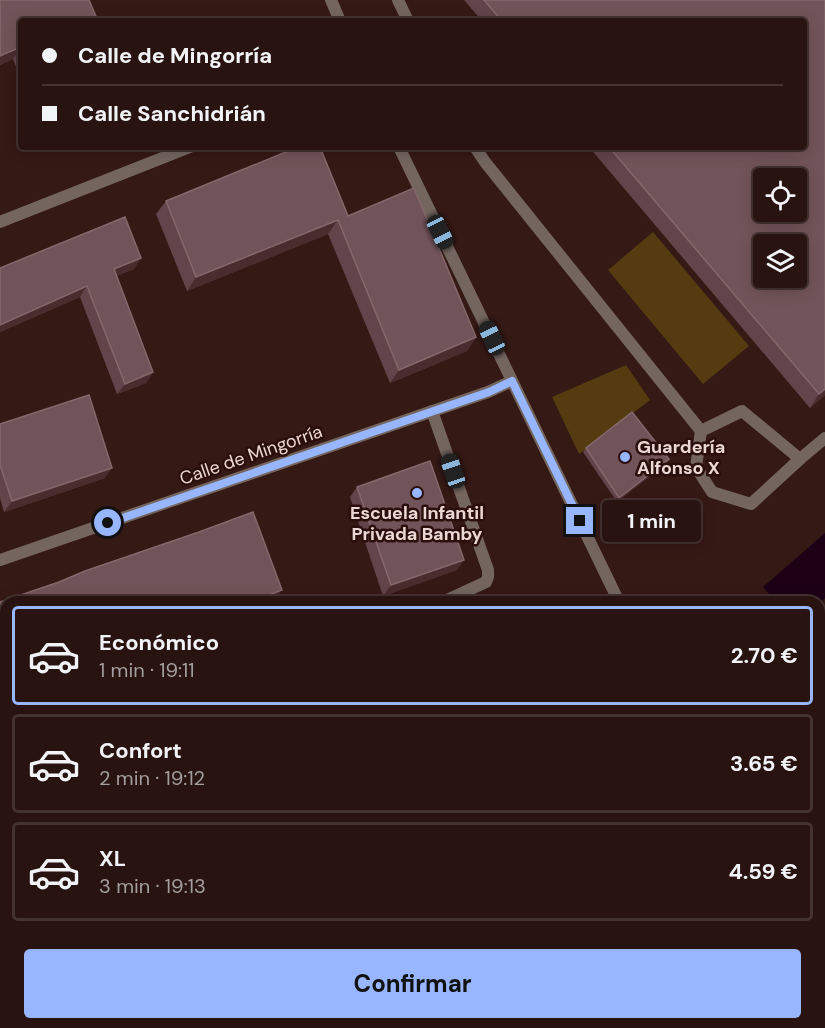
<!DOCTYPE html>
<html lang="es">
<head>
<meta charset="utf-8">
<style>
  body { margin:0; font-family:"DM Sans",sans-serif; background:#34201e; color:#f1f3f6; height:100vh; display:flex; flex-direction:column; font-size:22px; white-space:nowrap }
  * { box-sizing:border-box; margin:0 }
  p { font-size:20px; color:#a59e9f }
  .icon { flex:none; width:33px; height:33px; fill:none; stroke:currentColor; stroke-width:2; stroke-linecap:round; stroke-linejoin:round }
  .map { position:relative; flex:1; overflow:hidden }
  .side { position:absolute; left:0px; top:596px; width:825px; height:434px; display:flex; flex-direction:column; background:#281310; border-radius:18px 18px 0 0; box-shadow:0 3px 15px #0003,0 0 0 2px #443230 }
  .side>* { flex:none }
  .top-card { position:absolute; left:18px; top:18px; width:789px; height:132px; border-radius:6px; box-shadow:0 3px 15px #0003,0 0 0 2px #443230; display:grid; align-content:center; height:132px; padding:0 24px; background:#281310 }
  .controls { position:absolute; left:753px; top:168px; display:grid; gap:12px }
  .controls a { display:grid; place-items:center; width:54px; height:54px; border-radius:6px; background:#281310; box-shadow:0 3px 15px #0003,0 0 0 2px #443230; font-size:30px }
  .end { position:absolute; width:27px; height:27px; margin:-14px; border:8px solid #98b6fd; background:#111; box-shadow:0 0 0 3px #111 }
  .from { border-radius:50% }
  .bubble { position:absolute; height:42px; border-radius:6px; background:#281310; box-shadow:0 3px 15px #0003,0 0 0 2px #443230; font-size:20px; font-weight:700; line-height:42px; text-align:center }
  .car { position:absolute; width:18px; height:36px; margin:-18px -9px; border-radius:8px; box-shadow:0 0 4px 2px #0007; background:linear-gradient(#222 24%,#8ab4d8 0 40%,#222 0 76%,#8ab4d8 0 86%,#222 0) }
  .top-card b { display:flex; align-items:center; gap:21px; height:57px; font-size:22px }
  .top-card b+b { border-top:2px solid #443230 }
  .top-card i { width:15px; height:15px; background:#f1f3f6 }
  ul { padding:10px 0 0; list-style:none }
  li { display:flex; align-items:center; gap:18px; height:99px; margin:0 12px 9px; padding:0 12px; border:3px solid #443230; border-radius:6px }
  li div { flex:1 }
  li b { display:block; font-size:22px }
  li em { font-style:normal; font-weight:700 }
  li.current { border-color:#98b6fd }
  li>.icon { width:54px; height:54px; stroke-width:1.5 }
  .primary-button { display:flex; gap:12px; margin-top:auto; padding:12px 24px }
  .primary-button a { flex:1; height:69px; border-radius:6px; background:#98b6fd; color:#111; font-size:24px; font-weight:700; line-height:69px; text-align:center }
  .map>svg:first-child { display:block }
</style>
</head>
<body>
<div class="map">
<svg width="825" height="1028" viewBox="0 0 825 1028">
  <rect width="100%" height="100%" fill="#351915"/>
  <g fill="#543b10">
    <polygon points="653,232 749,346 703,384 608,270"/>
    <polygon points="626,365 650,400 579,454 552,397"/>
    <polygon points="0,959 6,960 6,1023 725,1023 725,1028 0,1028"/>
  </g>
  <polygon fill="#1d0016" points="825,533 825,598 819,603 819,602 775,601 763,587"/>
  <g fill="none" stroke-linecap="round" stroke-linejoin="round">
    <g stroke="#917975" stroke-width="4" stroke-dasharray="3 4.5" stroke-linecap="butt">
      <polyline points="819,684 825,679"/>
      <polyline points="743,1023 743,1028"/>
      <polyline points="264,1028 271,1023"/>
    </g>
    <g stroke="#74665f" stroke-width="12">
      <polyline points="398,0 408,21"/>
      <polyline points="475,147 485,162 701,431 742,411 800,459 825,438"/>
      <polyline points="432,411 488,570 488,577 486,582 445,601"/>
      <polyline points="701,431 696,467 712,492 751,504 800,459"/>
      <polyline points="819,840 825,840"/>
      <polyline points="772,1023 772,1028"/>
    </g>
    <g stroke="#74665f" stroke-width="12">
      <polyline points="0,222 190,147"/>
      <polyline points="0,560 488,392 512,381"/>
      <polyline points="0,932 6,929"/>
    </g>
    <g stroke="#74665f" stroke-width="12">
      <polyline points="331,0 340,21"/>
      <polyline points="399,147 619,602"/>
      <polyline points="819,716 825,711"/>
    </g>
  </g>
  <g fill="#62444a">
    <polygon points="0,0 21,21 21,80 13,59 0,65"/>
    <polygon points="464,0 825,0 825,395 810,408 589,147 804,147 804,21 482,21"/>
    <polygon points="166,201 348,216 476,337 467,351 390,383 328,234 187,291 156,214"/>
    <polygon points="0,268 134,269 116,276 153,372 146,383 117,394 80,297 0,332"/>
    <polygon points="0,424 105,478 4,512 0,498"/>
    <polygon points="586,448 667,463 617,502 583,452"/>
    <polygon points="357,487 457,570 383,596 350,497"/>
    <polygon points="795,1023 819,1023 825,1028 795,1028"/>
  </g>
  <g fill="#4a2c2f">
    <polygon points="21,47 13,59 0,65 0,56"/>
    <polygon points="338,220 328,234 187,291 196,277"/>
    <polygon points="141,258 134,269 106,280 114,269"/>
    <polygon points="87,286 80,297 0,332 0,325"/>
    <polygon points="476,337 467,351 390,383 399,370"/>
    <polygon points="153,372 146,383 117,394 125,384"/>
    <polygon points="825,389 825,395 810,408 819,394"/>
    <polygon points="669,459 667,463 617,502 619,498"/>
    <polygon points="112,468 105,478 4,512 12,501"/>
    <polygon points="464,560 457,570 383,596 391,585"/>
    <polygon points="282,590 274,600 271,602 250,602"/>
    <polygon points="6,689 6,697 0,699 0,694 3,691"/>
    <polygon points="6,878 6,886 0,888 0,880"/>
  </g>
  <g fill="#715459" stroke="#84686c" stroke-width="1.5" fill-rule="evenodd">
    <polygon points="0,0 89,0 98,21 21,21 21,47 0,56"/>
    <path d="M 484,0 L 825,0 L 825,389 L 819,394 L 609,147 L 804,147 L 804,21 L 502,21 ZM 764,178 L 796,178 L 796,212 L 764,212 ZM 764,244 L 796,244 L 796,278 L 764,278 Z"/>
    <polygon points="298,147 320,147 348,216 414,188 476,337 399,370 338,220 196,277 166,201"/>
    <polygon points="125,217 141,258 114,269 153,372 125,384 87,286 0,325 0,268"/>
    <polygon points="89,395 112,468 12,501 0,465 0,424"/>
    <polygon points="632,412 669,459 619,498 586,448"/>
    <polygon points="430,461 464,560 391,585 357,487"/>
    <polygon points="253,512 282,590 250,602 6,602 6,689 3,691 1,688 0,688 0,602 59,582 85,571 199,532"/>
    <polygon points="6,804 6,878 0,880 0,806"/>
    <polygon points="819,849 825,849 825,1028 804,1028 804,1023 819,1023"/>
  </g>
  <g fill="none" stroke-linecap="round" stroke-linejoin="round">
    <polyline stroke="#98b6fd" stroke-width="8" points="108,523 489,392 512,381 580,521"/>
  </g>
  <g fill="#98b6fd" stroke="#2b0f0c" stroke-width="2">
    <circle cx="625" cy="457" r="6"/>
    <circle cx="417" cy="493" r="6"/>
  </g>
  <g text-anchor="middle" stroke-width="5" stroke-linejoin="round" paint-order="stroke">
    <g font-size="18" font-weight="bold" fill="#ebd7d3" stroke="#2b0f0c" text-anchor="start">
      <text x="637" y="453">Guardería<tspan x="637" dy="21">Alfonso X</tspan></text>
      <text x="417" y="519" text-anchor="middle">Escuela Infantil<tspan x="417" dy="21">Privada Bamby</tspan></text>
    </g>
    <g font-size="18" fill="#ebd7d3" stroke="#2b0f0c">
      <text transform="translate(251 455) rotate(-19)" y="6">Calle de Mingorría</text>
    </g>
  </g>
</svg>
<div class="controls">
<a><svg class="icon" aria-label="locate" viewBox="0 0 24 24"><circle cx="12" cy="12" r="6"/><path d="M12 2v4M12 18v4M2 12h4M18 12h4"/></svg></a>
<a><svg class="icon" aria-label="layers" viewBox="0 0 24 24"><path d="M12 4l9 5-9 5-9-5zM3 14l9 5 9-5"/></svg></a>
</div>
<i class="end from" style="left:108px;top:523px"></i>
<i class="end" style="left:580px;top:521px"></i>
<div class="bubble" style="left:602px;top:500px;width:99px">1 min</div>
<i class="car" style="left:440px;top:232px;rotate:154deg"></i>
<i class="car" style="left:492px;top:338px;rotate:335deg"></i>
<i class="car" style="left:453px;top:471px;rotate:341deg"></i>
<div class="top-card">
<b><i class="from"></i>Calle de Mingorría</b>
<b><i></i>Calle Sanchidrián</b>
</div>
<section class="side">
<ul>
<li class="current"><svg class="icon" aria-label="car" viewBox="0 0 24 24"><path d="M5 17H2v-5l4-1 3-4h7l3 4 3 1v5h-3M9 17h6M6 11h13"/><circle cx="7" cy="17" r="2"/><circle cx="17" cy="17" r="2"/></svg><div><b>Económico</b><p>1 min · 19:11</p></div><em>2.70 €</em></li>
<li><svg class="icon" aria-label="car" viewBox="0 0 24 24"><path d="M5 17H2v-5l4-1 3-4h7l3 4 3 1v5h-3M9 17h6M6 11h13"/><circle cx="7" cy="17" r="2"/><circle cx="17" cy="17" r="2"/></svg><div><b>Confort</b><p>2 min · 19:12</p></div><em>3.65 €</em></li>
<li><svg class="icon" aria-label="car" viewBox="0 0 24 24"><path d="M5 17H2v-5l4-1 3-4h7l3 4 3 1v5h-3M9 17h6M6 11h13"/><circle cx="7" cy="17" r="2"/><circle cx="17" cy="17" r="2"/></svg><div><b>XL</b><p>3 min · 19:13</p></div><em>4.59 €</em></li>
</ul>
<div class="primary-button"><a>Confirmar</a></div>
</section>
</div>
</body>
</html>
